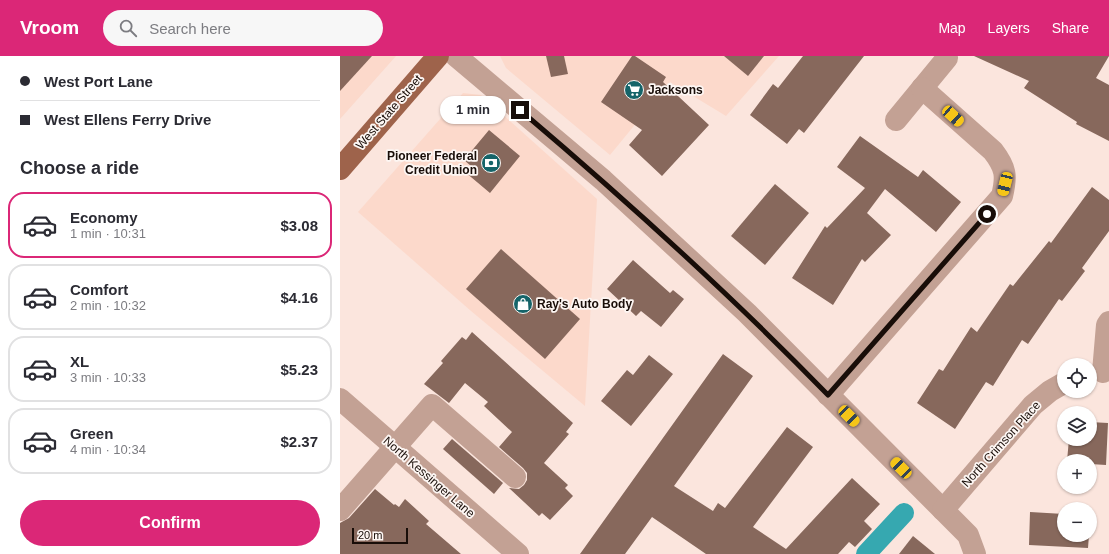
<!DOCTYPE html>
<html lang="en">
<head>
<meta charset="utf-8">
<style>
  body { margin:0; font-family:Arial,sans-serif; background:#f7f7f7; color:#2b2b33; height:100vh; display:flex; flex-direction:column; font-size:15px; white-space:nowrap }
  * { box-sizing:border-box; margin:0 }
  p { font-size:13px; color:#7c7c81 }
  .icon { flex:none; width:22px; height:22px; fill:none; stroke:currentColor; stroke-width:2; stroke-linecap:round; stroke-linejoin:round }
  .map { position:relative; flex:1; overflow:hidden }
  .details { display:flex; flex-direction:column; background:#fff; width:340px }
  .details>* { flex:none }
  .guide { display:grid; align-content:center; height:88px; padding:0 20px; background:#fff }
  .tools { position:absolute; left:717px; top:302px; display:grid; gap:8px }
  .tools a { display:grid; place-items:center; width:40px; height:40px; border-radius:50%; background:#fff; box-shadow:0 1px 3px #0004; font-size:20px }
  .scale { position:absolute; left:12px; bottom:10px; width:56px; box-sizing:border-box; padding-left:4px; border:2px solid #180d08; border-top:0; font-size:11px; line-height:14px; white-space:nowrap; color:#180d08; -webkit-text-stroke:3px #fdf6f3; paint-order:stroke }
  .end { position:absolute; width:18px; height:18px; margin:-9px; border:5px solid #180d08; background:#fff; box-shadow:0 0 0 2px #fff }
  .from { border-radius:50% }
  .bubble { position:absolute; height:28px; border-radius:14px; background:#fff; box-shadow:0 1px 3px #0004; font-size:13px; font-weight:700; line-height:28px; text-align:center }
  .car { position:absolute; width:12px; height:24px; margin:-12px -6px; border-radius:5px; box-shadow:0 0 3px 1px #0007; background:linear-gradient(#f5c518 24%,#345 0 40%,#f5c518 0 76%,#345 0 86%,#f5c518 0) }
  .guide b { display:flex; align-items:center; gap:14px; height:38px; font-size:15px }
  .guide b+b { border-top:1px solid #e1e1e2 }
  .guide i { width:10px; height:10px; background:#2b2b33 }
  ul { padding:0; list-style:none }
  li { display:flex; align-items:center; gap:12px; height:66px; margin:0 8px 6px; padding:0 12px; border:2px solid #e1e1e2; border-radius:16px }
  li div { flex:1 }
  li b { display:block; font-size:15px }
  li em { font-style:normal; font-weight:700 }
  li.current { border-color:#db2777 }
  li>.icon { width:36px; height:36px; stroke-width:1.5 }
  h2 { padding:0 20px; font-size:18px; line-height:48px }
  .cta { display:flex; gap:8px; margin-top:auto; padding:8px 20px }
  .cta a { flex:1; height:46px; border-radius:24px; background:#db2777; color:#fff; font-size:16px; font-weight:700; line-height:46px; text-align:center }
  header { display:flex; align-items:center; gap:24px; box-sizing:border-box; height:56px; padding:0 20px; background:#db2777; color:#fff }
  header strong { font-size:19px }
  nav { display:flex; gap:22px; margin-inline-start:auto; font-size:14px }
  .search { width:280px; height:36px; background:#f7f7f7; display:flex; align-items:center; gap:10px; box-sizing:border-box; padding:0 14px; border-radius:22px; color:#7c7c81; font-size:15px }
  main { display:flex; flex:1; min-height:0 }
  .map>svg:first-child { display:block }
</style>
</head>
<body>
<header>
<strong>Vroom</strong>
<div class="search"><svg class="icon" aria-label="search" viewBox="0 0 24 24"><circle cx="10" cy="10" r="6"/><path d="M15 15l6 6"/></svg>Search here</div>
<nav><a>Map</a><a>Layers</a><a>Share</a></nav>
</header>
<main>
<section class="details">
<div class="guide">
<b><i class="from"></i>West Port Lane</b>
<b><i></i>West Ellens Ferry Drive</b>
</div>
<h2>Choose a ride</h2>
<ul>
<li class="current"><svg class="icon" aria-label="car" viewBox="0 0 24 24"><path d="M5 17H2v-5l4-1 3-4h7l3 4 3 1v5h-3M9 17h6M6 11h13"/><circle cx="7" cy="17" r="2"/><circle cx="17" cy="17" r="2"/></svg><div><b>Economy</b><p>1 min · 10:31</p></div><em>$3.08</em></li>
<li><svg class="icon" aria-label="car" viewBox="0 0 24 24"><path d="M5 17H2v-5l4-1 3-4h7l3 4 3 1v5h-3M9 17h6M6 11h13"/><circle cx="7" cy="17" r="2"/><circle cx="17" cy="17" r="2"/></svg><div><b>Comfort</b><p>2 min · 10:32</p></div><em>$4.16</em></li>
<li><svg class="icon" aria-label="car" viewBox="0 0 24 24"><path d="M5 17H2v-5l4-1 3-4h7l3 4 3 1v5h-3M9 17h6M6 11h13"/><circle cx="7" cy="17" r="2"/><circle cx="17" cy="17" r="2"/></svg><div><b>XL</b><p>3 min · 10:33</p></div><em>$5.23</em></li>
<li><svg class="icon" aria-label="car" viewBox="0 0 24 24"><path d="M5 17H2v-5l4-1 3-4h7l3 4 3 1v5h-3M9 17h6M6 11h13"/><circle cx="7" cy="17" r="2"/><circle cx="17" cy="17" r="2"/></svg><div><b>Green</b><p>4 min · 10:34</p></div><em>$2.37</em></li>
</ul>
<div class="cta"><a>Confirm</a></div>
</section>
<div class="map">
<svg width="769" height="498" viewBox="0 0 769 498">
  <rect width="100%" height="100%" fill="#fbe5dd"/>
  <g fill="#fcd9cb">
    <polygon points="0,0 56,0 0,63"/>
    <polygon points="160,0 439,0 386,60 330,26 270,99 166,12"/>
    <polygon points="123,37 141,39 257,143 245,350 131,255 18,156"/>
  </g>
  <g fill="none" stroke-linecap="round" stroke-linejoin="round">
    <polyline stroke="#36a8b0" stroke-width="20" points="526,498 564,457"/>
  </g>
  <g fill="#87685c">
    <polygon points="0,0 32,0 0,35"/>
    <polygon points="206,0 224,0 228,18 211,21"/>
    <polygon points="292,0 295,0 326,21 323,26 369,69 322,120 289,89 302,74 261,46"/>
    <polygon points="384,0 424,0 408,20"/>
    <polygon points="463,0 524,0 464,77 459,73 447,88 410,59 433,28 438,32"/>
    <polygon points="634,0 769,0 756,22 769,29 769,85 736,68 737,66 684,32 689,25"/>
    <polygon points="149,74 180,100 150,137 125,116 131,110 124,104"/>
    <polygon points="520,80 578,121 583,114 621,146 596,176 545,133 527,157 551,179 525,206 522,203 493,249 452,222 485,170 487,172 525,132 497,111"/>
    <polygon points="435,128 469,157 425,209 391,180"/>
    <polygon points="752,131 769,144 769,175 742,212 745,215 722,245 719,243 688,288 682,284 653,330 646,326 615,373 577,347 599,313 603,315 631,271 637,276 670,228 673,230 709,185 711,187"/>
    <polygon points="161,193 240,263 205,303 126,233"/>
    <polygon points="293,204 330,237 333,234 344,243 321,271 301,255 296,260 267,233"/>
    <polygon points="132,276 233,367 226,376 229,378 204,407 228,429 225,432 233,440 210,464 202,457 199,460 169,432 179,433 184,429 187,424 187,417 183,412 159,391 172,376 144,350 148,346 125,327 109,347 84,328 103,307 101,305 122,281 126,284"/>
    <polygon points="383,298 413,320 334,430 373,455 378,447 385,452 447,371 473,391 413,471 446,493 512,422 540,448 524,465 532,473 515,491 509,486 498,498 366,498 312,461 285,498 240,498"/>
    <polygon points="309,299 333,318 291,370 261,345 287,314 293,319"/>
    <polygon points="750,366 768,367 766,409 750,408 750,405 727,405 729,383 750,383"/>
    <polygon points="112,383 163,427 154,438 103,393"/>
    <polygon points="35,433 54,449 55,448 59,451 65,443 89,465 86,468 121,498 0,498 0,467 9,462"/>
    <polygon points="690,456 724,458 724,479 749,479 748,492 689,489"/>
    <polygon points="573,480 595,498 559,498"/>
  </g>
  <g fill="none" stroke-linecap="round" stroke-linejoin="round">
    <g stroke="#c3a194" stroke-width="22">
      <polyline points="116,0 263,124 407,257 628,479 635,498"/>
      <polyline points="556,64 607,2"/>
      <polyline points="763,316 767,269 769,266"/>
      <path d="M 488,339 L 662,140 C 667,120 666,112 653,95 L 582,32"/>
      <polyline points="0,343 178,498"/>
      <polyline points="0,454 92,349 175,421"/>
      <polyline points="603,454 693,349 710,335 724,327"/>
    </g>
    <polyline stroke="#9e634b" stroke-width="22" points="0,113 98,0"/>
  </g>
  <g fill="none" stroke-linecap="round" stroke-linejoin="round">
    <path stroke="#180d08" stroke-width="5" d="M 180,54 C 286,144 390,238 488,339 L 647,158"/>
  </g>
  <defs>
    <g id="supermarket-disc" transform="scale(1)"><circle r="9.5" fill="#156469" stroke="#fdf6f3"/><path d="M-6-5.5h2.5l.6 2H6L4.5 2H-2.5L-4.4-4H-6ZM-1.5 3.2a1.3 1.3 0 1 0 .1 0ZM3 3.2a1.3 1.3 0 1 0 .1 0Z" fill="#fff"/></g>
    <g id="bank-disc" transform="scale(1)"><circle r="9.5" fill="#156469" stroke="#fdf6f3"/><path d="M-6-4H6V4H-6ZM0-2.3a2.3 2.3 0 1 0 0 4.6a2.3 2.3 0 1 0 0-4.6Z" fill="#fff"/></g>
    <g id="shop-disc" transform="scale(1)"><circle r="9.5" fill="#156469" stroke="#fdf6f3"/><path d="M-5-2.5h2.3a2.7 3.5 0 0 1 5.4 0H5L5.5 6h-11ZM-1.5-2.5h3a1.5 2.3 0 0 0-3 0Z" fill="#fff"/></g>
  </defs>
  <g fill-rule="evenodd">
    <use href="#supermarket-disc" x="294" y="34"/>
    <use href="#bank-disc" x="151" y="107"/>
    <use href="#shop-disc" x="183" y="248"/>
  </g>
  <g text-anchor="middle" stroke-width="3.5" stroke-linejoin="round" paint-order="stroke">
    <g font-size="12" font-weight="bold" fill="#180d08" stroke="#fdf6f3" text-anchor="start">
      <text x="308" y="38">Jacksons</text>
      <text x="137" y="104" text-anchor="end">Pioneer Federal<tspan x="137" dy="14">Credit Union</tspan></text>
      <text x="197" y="252">Ray's Auto Body</text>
    </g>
    <g font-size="12" fill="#180d08" stroke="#fdf6f3">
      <text transform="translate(49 56) rotate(-49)" y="4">West State Street</text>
      <text transform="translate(661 388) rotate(-48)" y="4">North Crimson Place</text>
      <text transform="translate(89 421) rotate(41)" y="4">North Kessinger Lane</text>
    </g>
  </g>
</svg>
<div class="tools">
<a><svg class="icon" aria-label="locate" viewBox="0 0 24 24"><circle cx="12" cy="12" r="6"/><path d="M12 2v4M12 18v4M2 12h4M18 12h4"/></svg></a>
<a><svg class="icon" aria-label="layers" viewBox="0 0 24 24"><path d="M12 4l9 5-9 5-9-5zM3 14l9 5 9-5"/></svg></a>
<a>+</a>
<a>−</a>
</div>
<div class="scale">20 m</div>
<i class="end from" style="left:647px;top:158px"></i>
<i class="end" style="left:180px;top:54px"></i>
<div class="bubble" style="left:100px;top:40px;width:66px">1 min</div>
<i class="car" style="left:613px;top:60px;rotate:132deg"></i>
<i class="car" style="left:665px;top:128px;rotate:194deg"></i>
<i class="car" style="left:509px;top:360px;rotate:135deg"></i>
<i class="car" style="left:561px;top:412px;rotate:315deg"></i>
</div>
</main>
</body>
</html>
